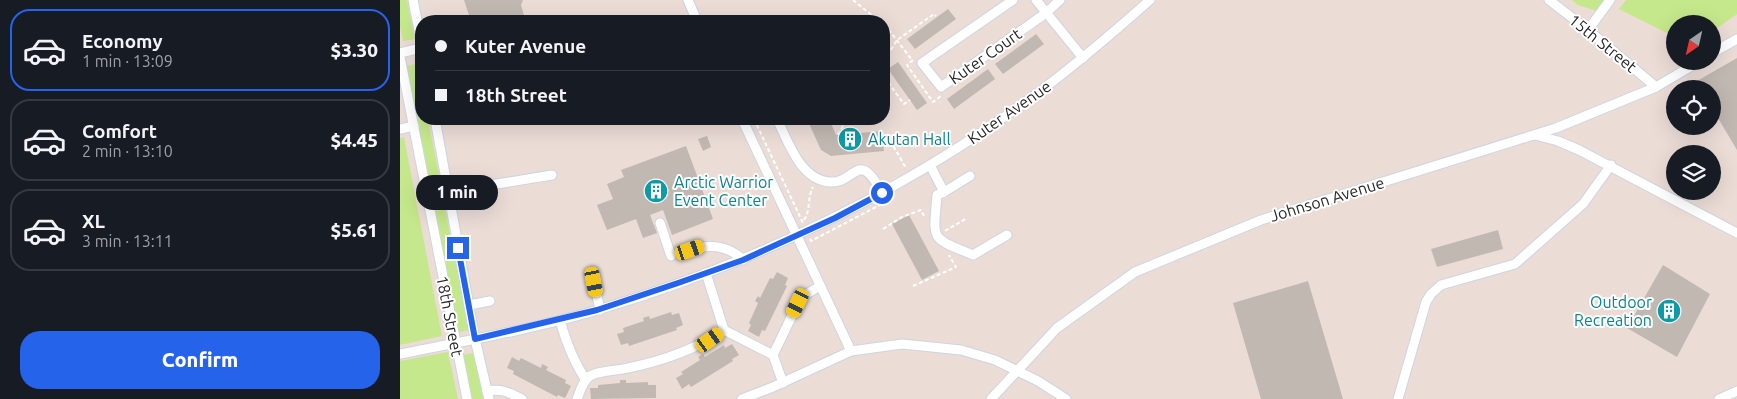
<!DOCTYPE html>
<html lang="en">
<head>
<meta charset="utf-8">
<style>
  body { margin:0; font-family:Ubuntu,sans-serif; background:#20242c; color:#f1f3f6; height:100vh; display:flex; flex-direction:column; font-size:19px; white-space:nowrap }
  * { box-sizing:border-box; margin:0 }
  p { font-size:16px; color:#9ea1a6 }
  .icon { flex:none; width:28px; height:28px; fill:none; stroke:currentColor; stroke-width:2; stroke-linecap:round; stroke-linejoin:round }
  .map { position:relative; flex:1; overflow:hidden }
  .panel { display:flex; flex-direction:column; background:#171b24; width:400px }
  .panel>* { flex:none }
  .hud { position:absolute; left:15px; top:15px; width:475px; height:110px; border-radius:20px; box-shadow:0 5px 20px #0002; display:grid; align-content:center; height:110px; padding:0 20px; background:#171b24 }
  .needle { width:32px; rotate:214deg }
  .tools { position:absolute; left:1266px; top:15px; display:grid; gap:10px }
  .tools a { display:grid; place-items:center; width:55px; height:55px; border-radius:50%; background:#171b24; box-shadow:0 5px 20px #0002; font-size:25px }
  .end { position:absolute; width:22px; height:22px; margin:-11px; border:6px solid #2563eb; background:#fff; box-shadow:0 0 0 2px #fff }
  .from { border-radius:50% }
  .bubble { position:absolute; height:35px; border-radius:18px; background:#171b24; box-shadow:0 5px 20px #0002; font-size:16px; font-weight:800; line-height:35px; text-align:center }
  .car { position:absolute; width:15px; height:30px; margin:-15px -8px; border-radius:6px; box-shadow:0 0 4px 1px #0007; background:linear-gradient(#f5c518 24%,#345 0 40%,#f5c518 0 76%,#345 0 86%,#f5c518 0) }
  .hud b { display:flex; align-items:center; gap:18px; height:48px; font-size:19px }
  .hud b+b { border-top:1px solid #363941 }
  .hud i { width:12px; height:12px; background:#f1f3f6 }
  ul { padding:9px 0 0; list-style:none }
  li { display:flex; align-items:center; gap:15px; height:82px; margin:0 10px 8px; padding:0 10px; border:2px solid #363941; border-radius:20px }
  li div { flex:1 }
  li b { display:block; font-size:19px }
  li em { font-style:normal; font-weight:800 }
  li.current { border-color:#2563eb }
  li>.icon { width:45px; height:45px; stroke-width:1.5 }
  .action { display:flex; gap:10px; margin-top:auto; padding:10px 20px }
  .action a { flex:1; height:58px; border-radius:20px; background:#2563eb; color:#fff; font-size:20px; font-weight:800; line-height:58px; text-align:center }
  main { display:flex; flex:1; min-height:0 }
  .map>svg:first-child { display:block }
</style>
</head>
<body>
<main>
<section class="panel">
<ul>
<li class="current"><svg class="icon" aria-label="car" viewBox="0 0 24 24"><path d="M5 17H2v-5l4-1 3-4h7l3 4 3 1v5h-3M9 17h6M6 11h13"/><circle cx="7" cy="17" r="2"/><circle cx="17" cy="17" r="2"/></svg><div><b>Economy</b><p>1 min · 13:09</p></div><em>$3.30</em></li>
<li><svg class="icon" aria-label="car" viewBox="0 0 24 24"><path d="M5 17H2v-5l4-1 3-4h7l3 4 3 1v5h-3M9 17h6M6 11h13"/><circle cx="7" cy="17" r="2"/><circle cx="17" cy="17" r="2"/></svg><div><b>Comfort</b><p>2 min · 13:10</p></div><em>$4.45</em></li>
<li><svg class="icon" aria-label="car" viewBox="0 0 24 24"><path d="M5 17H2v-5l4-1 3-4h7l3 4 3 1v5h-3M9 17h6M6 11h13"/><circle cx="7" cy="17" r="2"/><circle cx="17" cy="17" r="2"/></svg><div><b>XL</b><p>3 min · 13:11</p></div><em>$5.61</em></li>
</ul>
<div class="action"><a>Confirm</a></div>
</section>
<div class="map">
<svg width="1337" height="399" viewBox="0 0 1337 399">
  <rect width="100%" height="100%" fill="#ebdcd6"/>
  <g fill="#c6e88c">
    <polygon points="0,0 7,0 15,39 3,41 0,27"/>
    <polygon points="1172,0 1205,0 1197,11 1178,5"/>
    <polygon points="1226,0 1337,0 1337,14 1313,31 1312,24 1275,24 1275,37 1219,9"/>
    <polygon points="17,64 21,85 21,119 28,119 41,186 30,187 6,66"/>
    <polygon points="4,137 42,336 0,345 0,138"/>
    <polygon points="45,209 69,330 57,333 34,211"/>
    <polygon points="48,352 58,399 0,399 0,361"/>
    <polygon points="74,353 83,399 70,399 62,355"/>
  </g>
  <g fill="#c2b8b2">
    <polygon points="64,0 123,0 121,5 125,19 118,21 71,21"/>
    <polygon points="548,9 556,19 515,49 507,39"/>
    <polygon points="636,34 644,44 603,74 595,64"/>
    <polygon points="1337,58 1337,150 1312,108 1312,89 1301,89 1297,81"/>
    <polygon points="498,62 527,103 517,110 488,69"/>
    <polygon points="588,69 595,79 554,109 547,99"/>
    <polygon points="407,119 429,119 436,135 482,131 484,151 431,156 421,150"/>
    <polygon points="307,136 311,147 303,151 298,139"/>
    <polygon points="286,146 313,219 272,235 263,210 250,215 257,233 243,238 236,219 207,230 197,205 213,199 207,184 224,177 221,170"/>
    <polygon points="509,215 539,271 522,280 492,224"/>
    <polygon points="1098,230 1103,249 1037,267 1031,249"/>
    <polygon points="1263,265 1310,294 1277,357 1227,328"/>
    <polygon points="377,272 388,278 385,285 387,286 365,331 362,330 359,337 348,331 351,325 349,323 358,303 355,301 358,296 360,298 370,278 373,279"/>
    <polygon points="908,281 943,399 861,399 833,303"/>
    <polygon points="271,312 272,315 279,313 283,325 276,328 277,330 229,346 228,343 221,345 217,334 224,332 223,328 244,321 243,318 249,316 250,319"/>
    <polygon points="332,344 339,355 332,359 333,361 291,387 289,384 282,389 276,378 283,374 281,372 300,360 298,357 303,354 305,357 324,345 325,348"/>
    <polygon points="112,357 119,361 121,358 141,368 142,364 148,367 146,370 166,380 165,383 171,386 165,398 158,395 157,397 113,374 114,371 107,368"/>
    <polygon points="220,380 226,380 226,383 248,382 248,385 256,385 256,398 191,399 190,388 198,388 198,385 220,383"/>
  </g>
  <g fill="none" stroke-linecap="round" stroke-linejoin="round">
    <g stroke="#cbd6e2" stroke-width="11">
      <g id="minor">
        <polyline points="13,0 21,41"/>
        <polyline points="288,0 297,21"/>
        <polyline points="613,0 522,63 541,87 646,13 660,0"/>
        <polyline points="636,0 683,58"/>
        <polyline points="1149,0 1188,30 1256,87"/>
        <polyline points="1188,30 1210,0"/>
        <polyline points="0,53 21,48"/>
        <polyline points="1312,53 1337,39"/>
        <polyline points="0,57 67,399"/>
        <polyline points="35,119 75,339 89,399"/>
        <polyline points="342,119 451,351"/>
        <path d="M 377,119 C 388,141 400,180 430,182 C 455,184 458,147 482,193"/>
        <polyline points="0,129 14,126"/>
        <polyline points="1135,135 1158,141 1179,150 1337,233"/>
        <polyline points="530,165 544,192 570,176"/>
        <path d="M 544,192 L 537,195 C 533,242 530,237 573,255 L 607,235"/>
        <polyline points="28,198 48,192 152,175"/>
        <polyline points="260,223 271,256"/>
        <path d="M 290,250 C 309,244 328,245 343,260"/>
        <polyline points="194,282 200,310"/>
        <polyline points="69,305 90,301"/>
        <path d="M 160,320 C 166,342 173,361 186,380"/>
        <polyline points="324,330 373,355 383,383"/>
        <path d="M 0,354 C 66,341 133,329 198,310 C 358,262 510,189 643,89 C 680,61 715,31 750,0"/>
        <polyline points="373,355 398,303 405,295 420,286"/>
        <path d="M 87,391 C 102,388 110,393 122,399"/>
        <path d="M 177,399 C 180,392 183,380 190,376 C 201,370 217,371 228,368 C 262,361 295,350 324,330 L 306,273"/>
        <polyline points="342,399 373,387 451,351 502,344 561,350 595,360 638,381 666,399"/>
        <polyline points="591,399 657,328 735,272 861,220 1156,128 1256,87 1300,61"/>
        <polyline points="998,399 1026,302 1031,294 1041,285 1115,264 1183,204 1211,165"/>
        <polyline points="1319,399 1337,391"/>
      </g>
    </g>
    <g stroke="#fff" stroke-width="2" stroke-dasharray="4 2.5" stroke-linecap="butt">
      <polyline points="453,0 479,21"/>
      <polyline points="484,25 489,30 512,60"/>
      <polyline points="513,60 507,65 533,102 541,96"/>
      <polyline points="484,61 497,40 534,14 536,16"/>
      <polyline points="484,70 490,85 504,104 510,100"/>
      <polyline points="354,119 403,223"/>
      <polyline points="438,135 447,119"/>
      <polyline points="483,143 491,142 506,168"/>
      <path d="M 404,220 C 411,210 407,198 413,187"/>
      <polyline points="483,229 502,217 521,210 525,218"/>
      <polyline points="545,231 567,218"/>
      <polyline points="410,239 411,241 480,205"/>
      <polyline points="513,286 556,267 549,255"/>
    </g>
    <use href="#minor" stroke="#fff" stroke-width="9"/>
  </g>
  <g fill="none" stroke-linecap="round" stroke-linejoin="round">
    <polyline stroke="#2563eb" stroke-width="6" points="58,248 75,339 197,310 278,283 343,260 435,218 482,193"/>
  </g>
  <defs>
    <g id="building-disc" transform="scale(1.25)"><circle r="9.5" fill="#0f9aa8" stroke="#fff"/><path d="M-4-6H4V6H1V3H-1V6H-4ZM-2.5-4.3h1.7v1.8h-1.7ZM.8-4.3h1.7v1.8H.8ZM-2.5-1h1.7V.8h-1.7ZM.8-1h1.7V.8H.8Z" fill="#fff"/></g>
  </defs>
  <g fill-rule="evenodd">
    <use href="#building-disc" x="450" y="139"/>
    <use href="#building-disc" x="256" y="191"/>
    <use href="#building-disc" x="1269" y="311"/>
  </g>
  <g text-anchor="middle" stroke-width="4" stroke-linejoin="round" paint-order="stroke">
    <g font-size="16" fill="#262626" stroke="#fff">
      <text transform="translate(1203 43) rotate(39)" y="6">15th Street</text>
      <text transform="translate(585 56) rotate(-35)" y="6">Kuter Court</text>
      <text transform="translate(609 112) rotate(-35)" y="6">Kuter Avenue</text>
      <text transform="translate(927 199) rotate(-17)" y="6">Johnson Avenue</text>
      <text transform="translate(50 316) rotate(79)" y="6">18th Street</text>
    </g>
    <g font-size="16" fill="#0d838f" stroke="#fff" text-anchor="start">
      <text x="468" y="145">Akutan Hall</text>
      <text x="274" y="188">Arctic Warrior<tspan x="274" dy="18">Event Center</tspan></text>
      <text x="1252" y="308" text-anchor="end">Outdoor<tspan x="1252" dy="18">Recreation</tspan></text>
    </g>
  </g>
</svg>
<div class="tools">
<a><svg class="needle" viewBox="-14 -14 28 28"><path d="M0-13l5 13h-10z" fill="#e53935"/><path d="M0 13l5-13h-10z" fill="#9ea1a6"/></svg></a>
<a><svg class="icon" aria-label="locate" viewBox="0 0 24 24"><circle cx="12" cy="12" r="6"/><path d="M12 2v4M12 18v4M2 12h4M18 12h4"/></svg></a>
<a><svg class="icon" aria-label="layers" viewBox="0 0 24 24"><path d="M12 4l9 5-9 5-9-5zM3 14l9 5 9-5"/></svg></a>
</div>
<i class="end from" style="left:482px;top:193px"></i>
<i class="end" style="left:58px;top:248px"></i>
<div class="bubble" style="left:16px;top:175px;width:82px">1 min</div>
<i class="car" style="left:290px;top:250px;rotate:71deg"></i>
<i class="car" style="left:194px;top:282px;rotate:169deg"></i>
<i class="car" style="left:398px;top:303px;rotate:206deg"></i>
<i class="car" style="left:310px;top:340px;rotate:55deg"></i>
<div class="hud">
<b><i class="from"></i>Kuter Avenue</b>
<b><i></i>18th Street</b>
</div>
</div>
</main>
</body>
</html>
